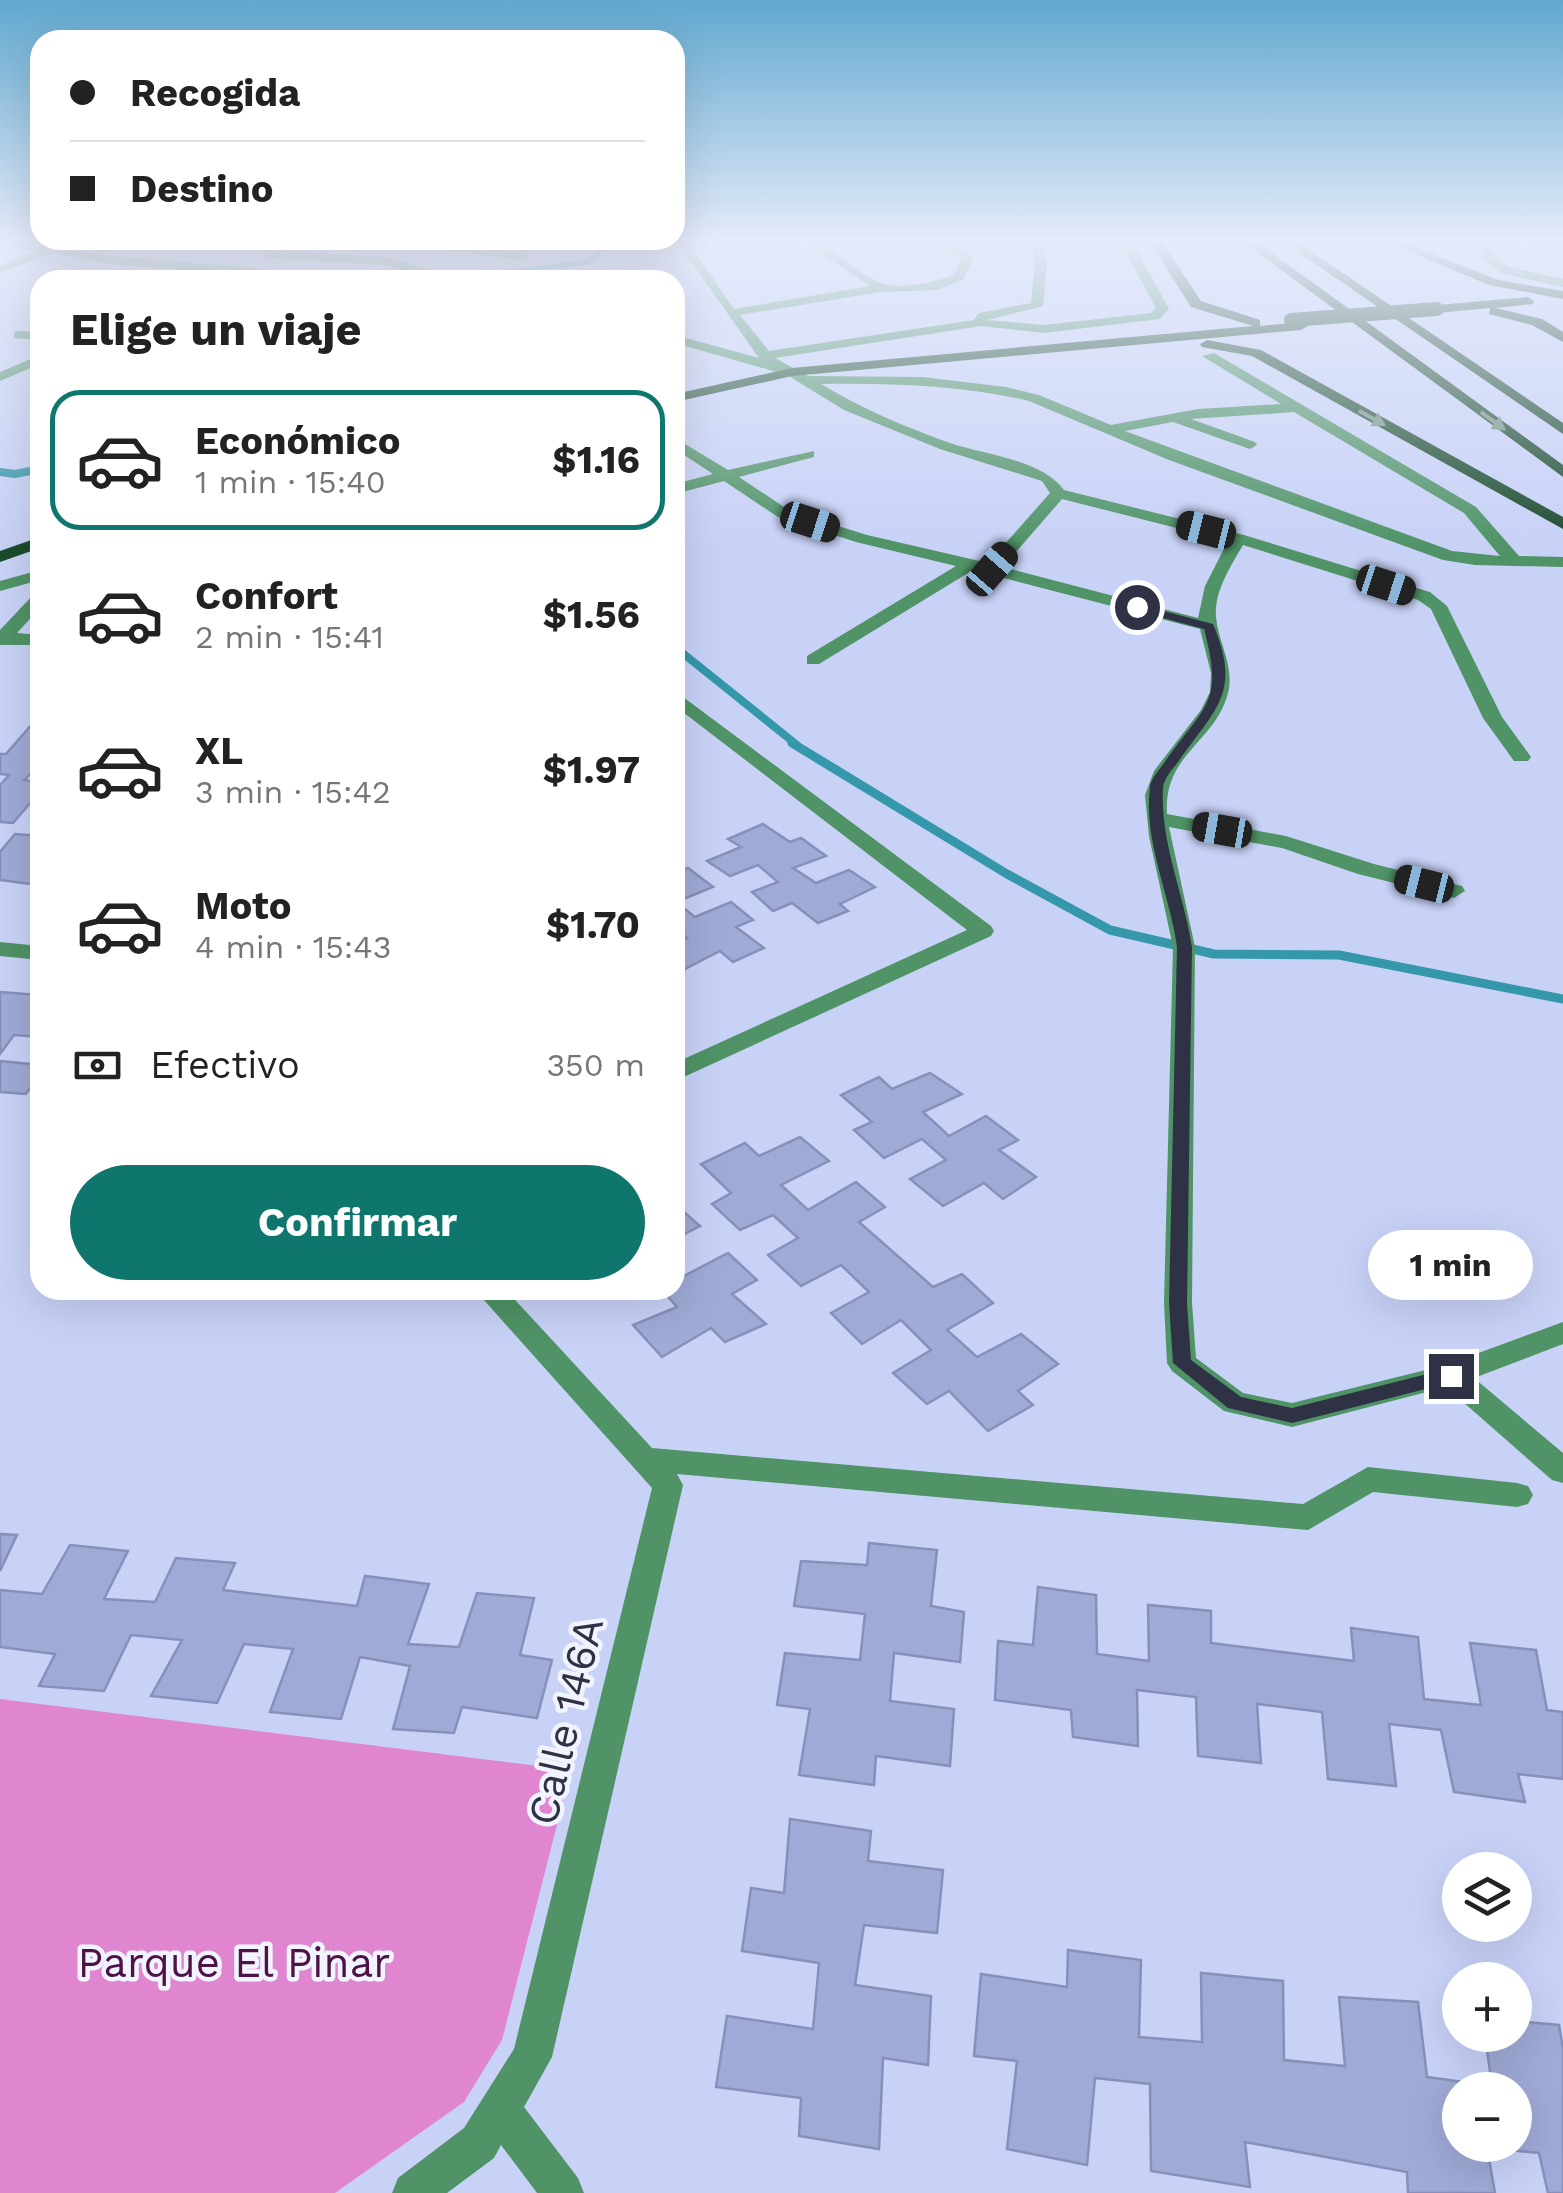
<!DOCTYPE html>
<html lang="es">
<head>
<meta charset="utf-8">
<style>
  body { margin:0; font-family:"Work Sans",sans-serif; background:#f6f6f6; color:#222; height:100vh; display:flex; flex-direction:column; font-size:38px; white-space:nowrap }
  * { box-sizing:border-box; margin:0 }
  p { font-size:32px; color:#767676 }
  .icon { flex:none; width:55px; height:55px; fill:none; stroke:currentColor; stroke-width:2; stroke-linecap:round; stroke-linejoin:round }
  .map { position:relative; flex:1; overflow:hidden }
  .side { position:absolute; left:30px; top:270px; width:655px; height:1030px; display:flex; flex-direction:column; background:#fff; border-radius:30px; box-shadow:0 10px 40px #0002 }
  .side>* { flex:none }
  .top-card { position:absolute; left:30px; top:30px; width:655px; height:220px; border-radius:30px; box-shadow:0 10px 40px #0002; display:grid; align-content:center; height:220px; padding:0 40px; background:#fff }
  .buttons { position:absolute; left:1442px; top:1852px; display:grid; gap:20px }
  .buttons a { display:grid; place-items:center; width:90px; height:90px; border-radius:50%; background:#fff; box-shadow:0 10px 40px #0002; font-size:50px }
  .end { position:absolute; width:45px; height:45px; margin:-22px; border:12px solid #2e3244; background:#fff; box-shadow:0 0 0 5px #fff }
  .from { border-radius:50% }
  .bubble { position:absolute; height:70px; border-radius:35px; background:#fff; box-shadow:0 10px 40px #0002; font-size:32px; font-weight:700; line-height:70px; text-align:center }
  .car { position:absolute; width:30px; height:60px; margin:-30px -15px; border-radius:12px; box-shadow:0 0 8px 2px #0007; background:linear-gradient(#222 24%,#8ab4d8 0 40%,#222 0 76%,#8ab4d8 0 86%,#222 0) }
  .top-card b { display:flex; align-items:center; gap:35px; height:95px; font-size:38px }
  .top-card b+b { border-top:2px solid #e0e0e0 }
  .top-card i { width:25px; height:25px; background:#222 }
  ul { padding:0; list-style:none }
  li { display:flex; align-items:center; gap:30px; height:140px; margin:0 20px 15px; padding:0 20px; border:5px solid transparent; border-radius:30px }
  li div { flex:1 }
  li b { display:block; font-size:38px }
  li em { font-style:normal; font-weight:700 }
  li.current { border-color:#0f766e }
  li>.icon { width:90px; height:90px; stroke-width:1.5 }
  h2 { padding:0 40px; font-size:45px; line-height:120px }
  .pay { display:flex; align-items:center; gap:25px; height:110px; padding:0 40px; font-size:38px }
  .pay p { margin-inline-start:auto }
  .primary-button { display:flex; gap:20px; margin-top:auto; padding:20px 40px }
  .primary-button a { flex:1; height:115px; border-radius:60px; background:#0f766e; color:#fff; font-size:40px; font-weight:700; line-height:115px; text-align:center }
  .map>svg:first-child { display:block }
</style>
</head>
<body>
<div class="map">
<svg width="1563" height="2193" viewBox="0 0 1563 2193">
  <rect width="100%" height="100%" fill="#c8d2f7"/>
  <polygon fill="#e086d0" points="0,1699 571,1770 502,2040 464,2102 335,2193 0,2193"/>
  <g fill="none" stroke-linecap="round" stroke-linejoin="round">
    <polyline stroke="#3497aa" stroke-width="5" points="451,280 588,262 616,240"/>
    <g stroke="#3497aa" stroke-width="8">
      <polyline points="0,472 15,474 40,469"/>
      <polyline points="675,647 797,745"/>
    </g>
    <polyline stroke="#3497aa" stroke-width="9" points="792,743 1007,874 1110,930 1214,954 1339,955 1563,999"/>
  </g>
  <g fill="#9faad6" stroke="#8690bb" stroke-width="2.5" fill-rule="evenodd">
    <polygon points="40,715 40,765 24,780 40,782 40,801 32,801 13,823 0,822 0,785 9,775 0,774 0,754 6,754"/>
    <polygon points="763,824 790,842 801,838 826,856 793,868 816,883 849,870 875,887 840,904 848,911 818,923 792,903 773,911 752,892 778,882 758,865 730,876 707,861 741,847 728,839"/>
    <polygon points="15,834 40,836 39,885 0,880 0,852"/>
    <polygon points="688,868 713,887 676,902 695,917 731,902 753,920 736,927 764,948 733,962 720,951 681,971 675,965 675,942 687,938 675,928 675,873"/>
    <polygon points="0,992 40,995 34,1009 40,1010 40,1037 14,1035 0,1054"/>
    <polygon points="0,1061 40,1065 40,1074 26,1094 0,1092"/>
    <polygon points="930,1073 962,1094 923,1112 949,1136 986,1116 1018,1140 999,1150 1036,1177 1003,1199 984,1183 943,1206 910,1179 946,1160 922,1139 884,1158 854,1130 872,1122 841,1095 879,1077 892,1089"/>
    <polygon points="800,1137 829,1161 781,1185 808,1210 856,1182 885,1207 859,1222 933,1287 962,1274 993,1303 947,1330 977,1357 1021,1334 1058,1364 1018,1391 1033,1405 988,1431 949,1391 927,1404 893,1373 931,1350 901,1320 862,1344 831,1313 869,1292 841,1265 801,1286 768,1255 798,1238 773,1215 740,1230 712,1204 731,1193 701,1164 745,1143 759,1156"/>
    <polygon points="677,1206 700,1226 675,1239 675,1207"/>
    <polygon points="728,1253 757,1280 732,1294 766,1324 725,1342 711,1328 662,1357 633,1325 677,1307 662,1290 675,1290 675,1273 680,1278"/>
    <polygon points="0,1534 17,1535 0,1571"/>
    <polygon points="869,1543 937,1550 931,1606 964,1612 960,1662 894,1653 890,1701 954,1709 950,1766 876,1756 874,1785 799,1775 810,1709 777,1705 785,1653 860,1660 865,1614 794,1606 801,1561 867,1565"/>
    <polygon points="70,1545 128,1551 104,1599 155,1602 176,1558 235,1563 223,1590 357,1606 365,1576 429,1584 408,1644 459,1647 477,1593 534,1598 520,1655 552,1660 537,1718 462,1707 454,1733 393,1729 410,1666 360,1657 341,1719 270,1712 293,1649 244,1644 217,1703 151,1696 182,1640 131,1635 104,1691 39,1686 55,1654 0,1647 0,1590 42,1594"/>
    <polygon points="1038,1587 1096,1595 1097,1654 1149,1661 1148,1605 1211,1611 1211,1643 1354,1661 1351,1628 1418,1637 1424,1699 1481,1705 1470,1643 1536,1650 1547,1710 1563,1712 1563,1779 1518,1774 1525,1802 1454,1792 1441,1730 1389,1724 1396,1786 1328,1779 1322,1712 1257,1704 1261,1763 1198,1756 1196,1697 1137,1690 1138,1746 1073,1737 1071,1710 995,1700 998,1641 1033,1645"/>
    <polygon points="790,1819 871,1831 868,1861 943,1870 937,1933 864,1925 855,1985 931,1996 928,2065 883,2058 879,2149 799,2136 801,2098 716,2087 727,2016 813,2029 819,1963 742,1951 751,1888 784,1893"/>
    <path d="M 1068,1950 L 1141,1960 L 1139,2037 L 1202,2042 L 1201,1973 L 1283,1981 L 1284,2060 L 1345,2066 L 1339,1997 L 1418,2002 L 1427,2077 L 1492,2086 L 1485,2035 L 1515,2035 L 1515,2021 L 1559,2025 L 1563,2049 L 1563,2193 L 1548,2193 L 1539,2153 L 1487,2148 L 1495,2193 L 1408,2193 L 1407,2172 L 1245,2142 L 1250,2187 L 1151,2171 L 1150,2084 L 1095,2078 L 1087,2165 L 1007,2149 L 1017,2061 L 974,2056 L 981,1974 L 1067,1987 ZM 1460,2090 L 1515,2090 L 1515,2145 L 1460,2145 Z"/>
  </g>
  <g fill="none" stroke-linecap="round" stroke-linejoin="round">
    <g fill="#4f9366" fill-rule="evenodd">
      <polygon points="0,239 110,256 256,268 295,280 110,264 52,253 0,273 0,265 37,250 0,244"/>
      <path d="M 675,239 L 686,239 L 734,309 L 870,286 L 799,239 C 833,239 852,274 883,284 C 903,290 935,282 954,275 L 961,259 L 944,248 L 944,242 L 952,242 L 974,258 L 963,280 L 936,290 L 881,292 L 740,315 L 769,351 L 974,320 L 979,313 L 1031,303 L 1035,263 L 1032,239 L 1044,239 L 1047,263 L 1043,306 L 987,320 L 1044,325 L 1151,313 L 1156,308 L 1128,256 L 1112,239 L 1125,239 L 1139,254 L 1169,309 L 1160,319 L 1044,333 L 981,326 L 775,358 L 808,376 L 922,377 L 1006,387 L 1039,395 L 1111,425 L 1198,409 L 1281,404 L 1202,356 L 1214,353 L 1476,507 L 1519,556 L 1563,557 L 1563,567 L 1475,565 L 1443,560 L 1169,460 L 1029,401 C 961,385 892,383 821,384 C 862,409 906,427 950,443 C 985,455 1041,459 1064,490 L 1244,535 L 1430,592 L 1447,606 L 1502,717 L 1531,757 L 1528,761 L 1514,761 L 1483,718 L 1431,609 L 1418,600 L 1243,545 C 1231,566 1214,591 1216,617 C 1218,642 1235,667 1228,693 C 1215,743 1163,754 1167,814 L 1286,836 L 1374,864 L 1462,886 L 1465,891 L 1454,898 L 1358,874 L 1282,848 L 1169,827 L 1195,947 L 1192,1303 L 1196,1358 L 1243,1393 L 1292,1403 L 1446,1365 L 1563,1322 L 1563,1344 L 1474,1378 L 1563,1453 L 1563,1483 L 1552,1480 L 1446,1387 L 1292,1427 L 1224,1411 L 1172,1371 L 1167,1363 L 1164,1303 L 1173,947 L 1149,836 L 1145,795 L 1154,771 L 1201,710 L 1210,692 L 1211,673 L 1200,629 L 973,570 L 819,664 L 807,664 L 807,656 L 956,566 L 856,542 L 778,517 L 724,481 L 675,494 L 675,484 L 713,474 L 675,449 L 675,438 L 728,470 L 814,451 L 814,457 L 739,477 L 790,511 L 867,535 L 988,563 L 1050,493 L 1042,481 L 940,449 L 844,410 L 787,375 L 675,343 L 675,335 L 759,358 ZM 1294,412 L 1464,513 L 1500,556 L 1452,551 L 1125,431 L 1173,422 L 1250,449 L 1257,445 L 1255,442 L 1191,419 ZM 1062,499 L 1228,541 L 1205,586 L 1198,618 L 1003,567 Z"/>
      <polygon points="1482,239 1494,239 1495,258 1509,267 1563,279 1563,287 1501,273 1483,259"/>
      <polygon points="409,240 522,252 528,256 522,260 414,246"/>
      <polygon points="267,250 384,257 467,280 446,280 384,265 263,257"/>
      <polygon points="19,331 40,332 40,340 14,338 14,332"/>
      <polygon points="40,355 40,364 0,381 0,372"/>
      <polygon points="40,570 40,580 0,591 0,581"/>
      <polygon points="40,593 40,608 17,633 40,635 40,645 0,645 0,630 34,594"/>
      <polygon points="675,691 991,926 994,931 991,936 675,1081 675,1063 967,930 675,706"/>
      <polygon points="0,942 40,946 40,960 0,956"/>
      <polygon points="475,1290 506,1290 652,1448 1303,1504 1368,1467 1517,1483 1528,1486 1533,1495 1528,1504 1517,1507 1373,1492 1308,1530 677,1474 683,1485 552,2057 524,2107 578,2178 584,2193 537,2193 501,2145 494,2158 447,2193 392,2193 398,2178 464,2128 514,2049 652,1488"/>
    </g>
    <g fill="#1b4b2d" fill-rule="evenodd">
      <polygon points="1148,239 1160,239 1201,301 1260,320 1260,326 1301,322 1308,326 1301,330 792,376 675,402 675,394 792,368 1253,326 1191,307"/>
      <polygon points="1239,239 1253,239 1563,465 1563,477"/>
      <polygon points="1279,239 1293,239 1563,423 1563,434"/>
      <polygon points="1379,239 1395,239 1498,280 1563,291 1563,299 1489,285"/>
      <polygon points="1528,297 1534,301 1533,304 1496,308 1542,319 1563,332 1563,342 1532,325 1489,314 1490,308 1437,313 1431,309 1437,305"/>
      <polygon points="1207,340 1261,350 1563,517 1563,529 1252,356 1202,347 1200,344"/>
      <polygon points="40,537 40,548 0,562 0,551"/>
    </g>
    <polyline stroke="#1b4b2d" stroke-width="14" points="1291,320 1437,309"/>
  </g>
  <defs><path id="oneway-solid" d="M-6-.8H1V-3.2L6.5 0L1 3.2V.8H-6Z" transform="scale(2.5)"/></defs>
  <g fill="#718f81">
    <use href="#oneway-solid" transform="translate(1372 418) rotate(29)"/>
    <use href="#oneway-solid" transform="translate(1493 421) rotate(36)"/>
  </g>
  <linearGradient id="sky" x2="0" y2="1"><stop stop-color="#60a8cf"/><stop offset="0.44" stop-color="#e6ebfb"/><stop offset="1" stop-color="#e6ebfb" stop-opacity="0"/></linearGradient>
  <rect width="1563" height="546" fill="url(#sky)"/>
  <path fill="#2e3244" d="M 1137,604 L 1213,624 C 1242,693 1216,708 1178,762 C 1172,770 1164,778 1163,788 C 1160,843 1184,894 1192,947 L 1187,1303 L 1191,1360 L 1241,1397 L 1292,1408 L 1451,1368 L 1457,1370 L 1457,1381 L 1292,1423 L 1228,1408 L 1173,1363 L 1169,1303 L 1177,947 C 1170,895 1143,840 1150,787 C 1151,778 1161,768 1166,760 C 1208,702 1223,702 1204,629 L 1133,610 Z"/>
  <g text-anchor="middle" stroke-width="9" stroke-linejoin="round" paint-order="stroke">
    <g font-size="42" fill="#2e3244" stroke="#f1f4fe">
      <text transform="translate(565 1721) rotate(-77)" y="15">Calle 146A</text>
    </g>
    <g font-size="42" fill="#4f1247" stroke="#f1f4fe">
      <text x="234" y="1977">Parque El Pinar</text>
    </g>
  </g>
</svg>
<div class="buttons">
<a><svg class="icon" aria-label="layers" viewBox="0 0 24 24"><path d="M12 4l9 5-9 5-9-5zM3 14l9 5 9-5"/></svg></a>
<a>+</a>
<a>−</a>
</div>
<i class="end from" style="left:1137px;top:607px"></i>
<i class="end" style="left:1451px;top:1376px"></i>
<div class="bubble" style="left:1368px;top:1230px;width:165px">1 min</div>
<i class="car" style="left:810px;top:522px;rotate:108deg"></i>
<i class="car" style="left:1206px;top:530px;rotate:284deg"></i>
<i class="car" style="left:992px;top:569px;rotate:41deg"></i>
<i class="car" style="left:1386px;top:585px;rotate:108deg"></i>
<i class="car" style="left:1222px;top:830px;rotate:280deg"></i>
<i class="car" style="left:1424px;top:884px;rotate:284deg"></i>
<div class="top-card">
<b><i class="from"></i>Recogida</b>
<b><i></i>Destino</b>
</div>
<section class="side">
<h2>Elige un viaje</h2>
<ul>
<li class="current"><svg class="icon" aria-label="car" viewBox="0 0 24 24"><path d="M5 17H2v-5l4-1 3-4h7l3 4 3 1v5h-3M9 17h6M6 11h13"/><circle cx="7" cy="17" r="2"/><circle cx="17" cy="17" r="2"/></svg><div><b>Económico</b><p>1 min · 15:40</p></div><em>$1.16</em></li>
<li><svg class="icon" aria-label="car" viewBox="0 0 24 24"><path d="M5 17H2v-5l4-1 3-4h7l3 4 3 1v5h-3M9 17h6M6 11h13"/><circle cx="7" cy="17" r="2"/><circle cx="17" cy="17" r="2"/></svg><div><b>Confort</b><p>2 min · 15:41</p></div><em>$1.56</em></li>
<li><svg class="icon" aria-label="car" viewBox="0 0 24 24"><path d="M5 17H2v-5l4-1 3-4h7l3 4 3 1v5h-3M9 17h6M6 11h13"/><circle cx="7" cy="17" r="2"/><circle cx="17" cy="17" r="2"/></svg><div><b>XL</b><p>3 min · 15:42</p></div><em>$1.97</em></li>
<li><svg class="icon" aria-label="car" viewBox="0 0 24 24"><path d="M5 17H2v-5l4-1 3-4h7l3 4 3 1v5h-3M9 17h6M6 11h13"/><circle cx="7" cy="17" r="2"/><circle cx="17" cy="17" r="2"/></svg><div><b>Moto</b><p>4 min · 15:43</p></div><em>$1.70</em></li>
</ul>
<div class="pay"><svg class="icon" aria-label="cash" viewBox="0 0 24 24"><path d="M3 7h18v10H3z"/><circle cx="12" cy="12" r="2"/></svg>Efectivo<p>350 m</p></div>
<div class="primary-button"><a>Confirmar</a></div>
</section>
</div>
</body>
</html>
